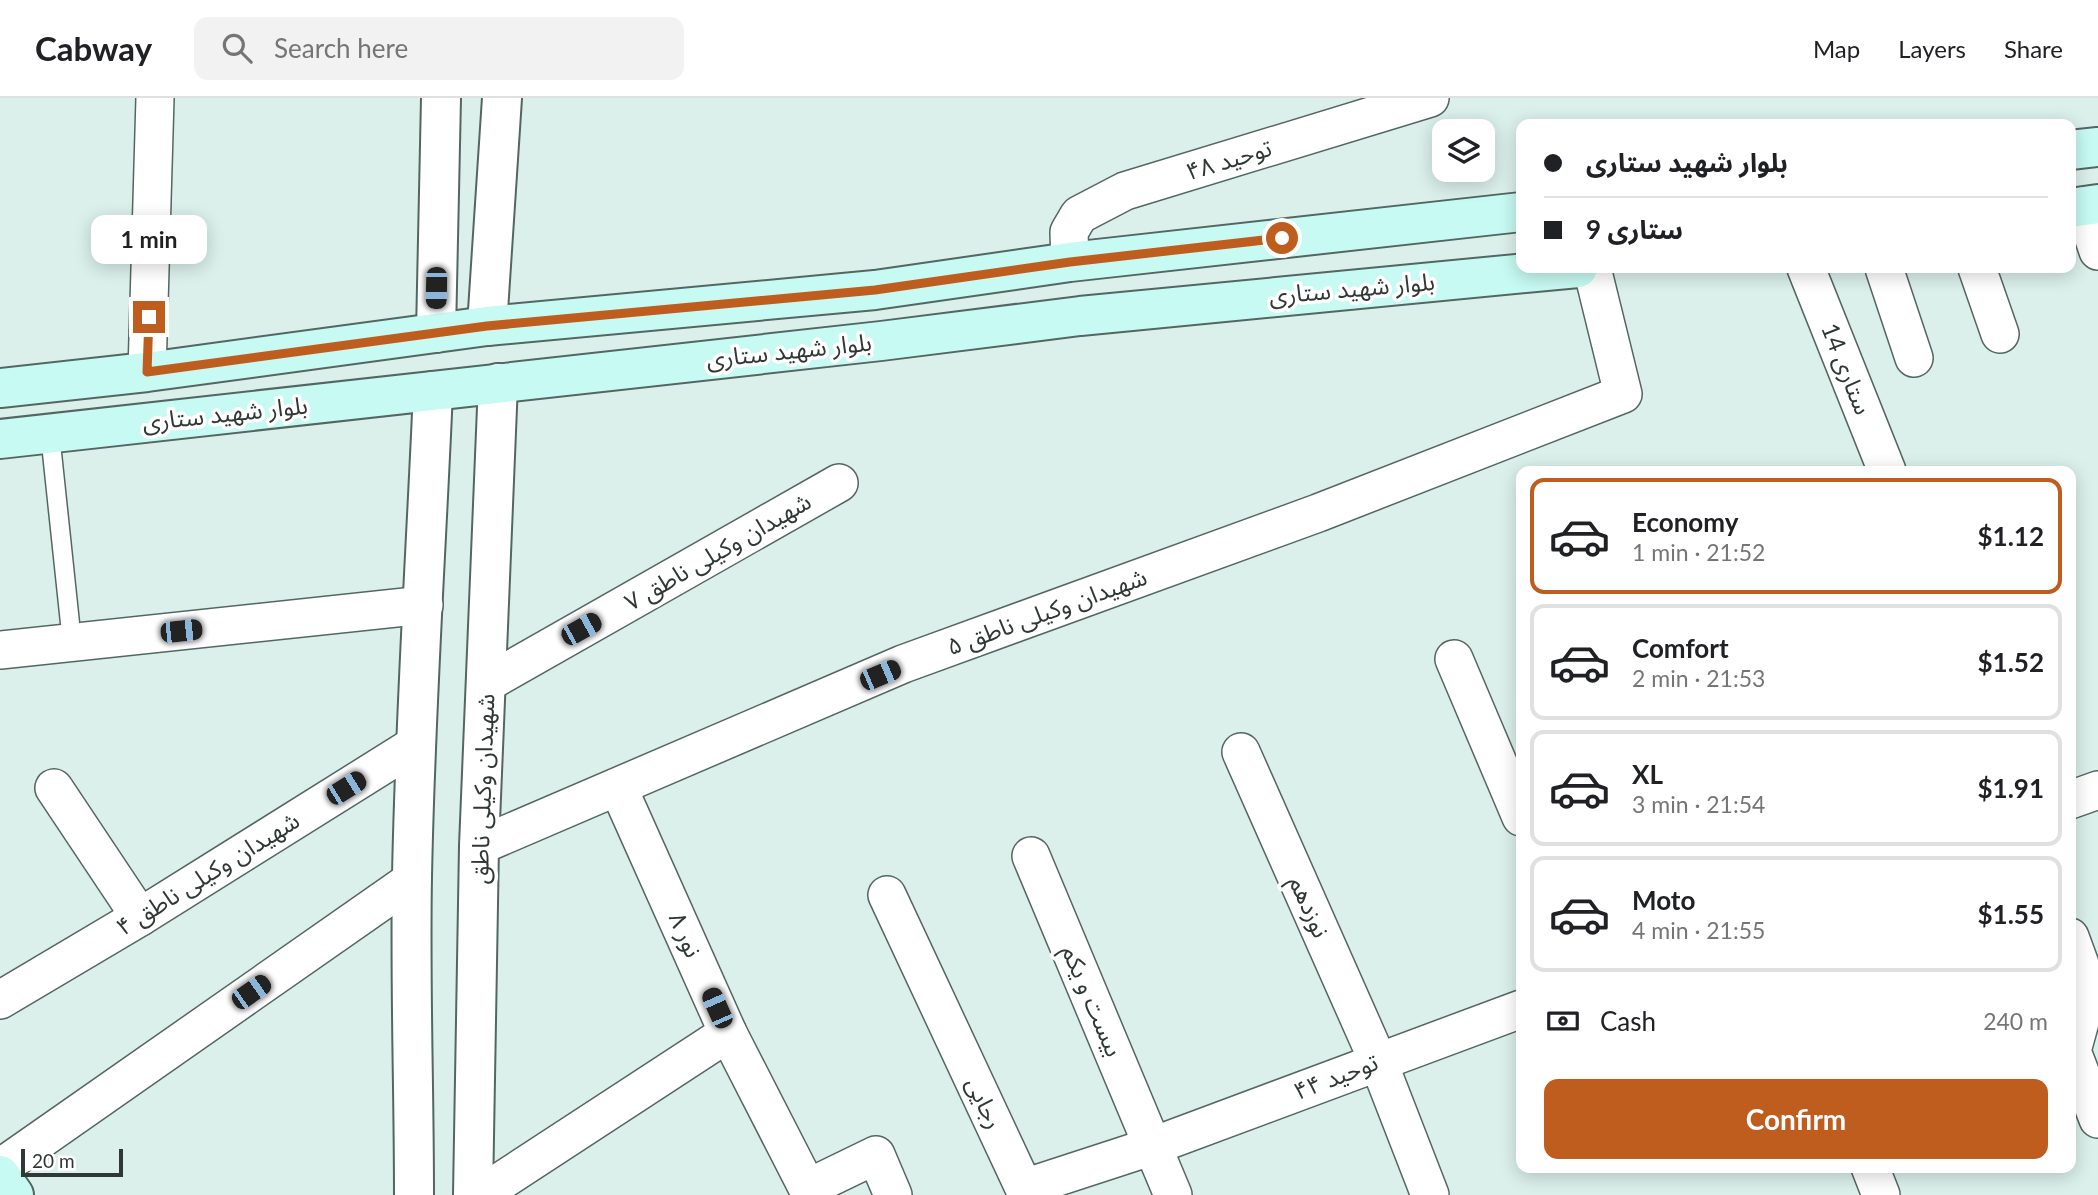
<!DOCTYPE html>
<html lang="en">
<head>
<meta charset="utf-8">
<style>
  body { margin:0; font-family:Lato,"Noto Sans Arabic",sans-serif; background:#f2f2f2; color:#202124; height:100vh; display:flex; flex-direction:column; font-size:26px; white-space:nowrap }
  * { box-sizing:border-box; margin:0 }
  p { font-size:23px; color:#757577 }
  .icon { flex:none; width:38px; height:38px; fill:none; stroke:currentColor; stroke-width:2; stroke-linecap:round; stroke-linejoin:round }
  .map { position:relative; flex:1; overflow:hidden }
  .details { position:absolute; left:1516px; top:368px; width:560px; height:707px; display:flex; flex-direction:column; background:#fff; border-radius:14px; box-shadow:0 4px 18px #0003 }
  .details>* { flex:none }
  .top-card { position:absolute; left:1516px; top:21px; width:560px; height:154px; border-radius:14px; box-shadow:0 4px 18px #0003; display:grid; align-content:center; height:154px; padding:0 28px; background:#fff }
  .tools { position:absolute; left:1432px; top:21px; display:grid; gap:14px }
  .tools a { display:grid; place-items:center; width:63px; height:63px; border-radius:14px; background:#fff; box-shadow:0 4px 18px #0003; font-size:35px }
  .scale { position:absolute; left:21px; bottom:18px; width:102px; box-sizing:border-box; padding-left:7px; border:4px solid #303836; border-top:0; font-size:19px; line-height:24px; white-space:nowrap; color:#303836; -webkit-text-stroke:5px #fff; paint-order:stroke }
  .end { position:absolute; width:32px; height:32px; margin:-16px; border:9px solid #bf5d1f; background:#fff; box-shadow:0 0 0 4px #fff }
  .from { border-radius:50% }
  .bubble { position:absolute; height:49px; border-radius:14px; background:#fff; box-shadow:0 4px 18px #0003; font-size:23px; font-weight:700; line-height:49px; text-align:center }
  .car { position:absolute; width:21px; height:42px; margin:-21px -10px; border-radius:9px; box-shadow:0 0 5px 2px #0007; background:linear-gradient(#222 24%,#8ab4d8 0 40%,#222 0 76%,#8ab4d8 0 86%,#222 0) }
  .top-card b { display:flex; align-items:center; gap:24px; height:66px; font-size:26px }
  .top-card b+b { border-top:2px solid #e0e0e0 }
  .top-card i { width:18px; height:18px; background:#202124 }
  ul { padding:12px 0 0; list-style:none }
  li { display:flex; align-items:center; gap:21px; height:116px; margin:0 14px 10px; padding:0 14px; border:4px solid #e0e0e0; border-radius:14px }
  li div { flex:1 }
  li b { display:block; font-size:26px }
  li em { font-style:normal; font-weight:700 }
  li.selected { border-color:#bf5d1f }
  li>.icon { width:63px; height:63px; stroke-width:1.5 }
  .pay { display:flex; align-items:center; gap:18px; height:77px; padding:0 28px; font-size:26px }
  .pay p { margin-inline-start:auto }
  .button { display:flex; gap:14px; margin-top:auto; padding:14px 28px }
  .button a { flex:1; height:80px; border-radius:14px; background:#bf5d1f; color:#fff; font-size:28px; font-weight:700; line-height:80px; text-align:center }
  header { display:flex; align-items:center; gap:42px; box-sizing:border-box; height:98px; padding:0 35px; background:#fff; border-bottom:2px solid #e0e0e0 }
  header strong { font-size:33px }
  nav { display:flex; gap:38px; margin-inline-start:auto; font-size:24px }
  .search { width:490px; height:63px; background:#f2f2f2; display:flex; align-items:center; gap:18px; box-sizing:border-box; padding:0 24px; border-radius:14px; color:#757577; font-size:26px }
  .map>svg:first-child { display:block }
</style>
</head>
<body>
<header>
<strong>Cabway</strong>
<div class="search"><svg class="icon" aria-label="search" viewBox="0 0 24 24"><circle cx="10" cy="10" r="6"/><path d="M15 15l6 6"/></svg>Search here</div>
<nav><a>Map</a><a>Layers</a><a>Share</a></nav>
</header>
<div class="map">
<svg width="2098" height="1097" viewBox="0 0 2098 1097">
  <rect width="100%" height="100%" fill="#dbf0eb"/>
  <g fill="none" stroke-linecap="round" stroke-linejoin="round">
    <g stroke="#546661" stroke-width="21">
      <polyline id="service" points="50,336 72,544"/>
    </g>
    <g stroke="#546661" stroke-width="40">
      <g id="minor">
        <polyline points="2083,108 2098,153"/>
        <polyline points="1070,164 1069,134 1079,117 1125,93 1430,0"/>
        <polyline points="1806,170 1887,373"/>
        <polyline points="1884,170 1914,260"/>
        <polyline points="1977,170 2000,236"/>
        <polyline points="147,274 155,0"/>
        <polyline points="0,552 424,507"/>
        <polyline points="1454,561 1521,719"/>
        <polyline points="487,585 839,385"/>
        <polyline points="1241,654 1378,963 1430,1097"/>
        <polyline points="618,689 728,935 811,1097"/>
        <polyline points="54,690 140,819"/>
        <polyline points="2070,702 2098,692"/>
        <polyline points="479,748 903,566 1318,415 1623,296 1592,170"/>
        <polyline points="1031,758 1173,1097"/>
        <polyline points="887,797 1024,1090 1153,1048 1521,911"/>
        <polyline points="2070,839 2089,891 2072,953 2098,1021"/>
        <polyline points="0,902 140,819 415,647"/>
        <polyline points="1870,1069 1881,1097"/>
        <polyline points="0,1070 412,782"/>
        <polyline points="808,1090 876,1057 893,1097"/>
        <polyline points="480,1097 728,935"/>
      </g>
    </g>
    <g stroke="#546661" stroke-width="42">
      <g id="tertiary">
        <polyline points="487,228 502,0"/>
        <polyline points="436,235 441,0"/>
        <path d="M 414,1097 C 414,991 410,885 412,779 C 415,617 426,455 433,293"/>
        <polyline points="473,1097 479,748 498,285"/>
      </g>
    </g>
    <g stroke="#546661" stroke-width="42">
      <g id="secondary">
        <polyline points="2070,52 2098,49"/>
        <polyline points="2070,110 2098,106"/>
        <polyline points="0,290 147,274 487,228 875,192 1070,164 1521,114"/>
        <polyline points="0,341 881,243 1080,218 1578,170"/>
        <polyline points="0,1077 14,1097"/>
      </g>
    </g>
    <use href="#service" stroke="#fff" stroke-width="18"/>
    <use href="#minor" stroke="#fff" stroke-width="37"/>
    <use href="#tertiary" stroke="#fff" stroke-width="38"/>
    <use href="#secondary" stroke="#c6faf2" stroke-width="38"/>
  </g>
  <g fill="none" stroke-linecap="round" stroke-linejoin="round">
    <polyline stroke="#bf5d1f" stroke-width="9" points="149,219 147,274 487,228 875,192 1070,164 1282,140"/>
  </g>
  <g text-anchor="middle" stroke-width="7" stroke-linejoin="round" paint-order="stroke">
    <g font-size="24" fill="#303836" stroke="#fff">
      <text transform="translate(1229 62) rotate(-17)" y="8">توحید ۴۸</text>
      <text transform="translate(1352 191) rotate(-5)" y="8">بلوار شهید ستاری</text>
      <text transform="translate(789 253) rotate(-6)" y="8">بلوار شهید ستاری</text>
      <text transform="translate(1846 271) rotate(68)" y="8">ستاری 14</text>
      <text transform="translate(225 316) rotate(-6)" y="8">بلوار شهید ستاری</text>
      <text transform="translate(718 454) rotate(-30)" y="8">شهیدان وکیلی ناطق ۷</text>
      <text transform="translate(1047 514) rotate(-20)" y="8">شهیدان وکیلی ناطق ۵</text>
      <text transform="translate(483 691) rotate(-88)" y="8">شهیدان وکیلی ناطق</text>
      <text transform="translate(208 776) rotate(-32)" y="8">شهیدان وکیلی ناطق ۴</text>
      <text transform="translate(1309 809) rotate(66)" y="8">نوزدهم</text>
      <text transform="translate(685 837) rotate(66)" y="8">نور ۸</text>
      <text transform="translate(1092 903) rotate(67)" y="8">بیست و یکم</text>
      <text transform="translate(1336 979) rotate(-21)" y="8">توحید ۴۴</text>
      <text transform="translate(984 1005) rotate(65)" y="8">رجایی</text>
    </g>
  </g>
</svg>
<div class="tools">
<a><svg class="icon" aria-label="layers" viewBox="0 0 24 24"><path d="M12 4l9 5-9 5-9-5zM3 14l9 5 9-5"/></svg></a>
</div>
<div class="scale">20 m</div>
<i class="end from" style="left:1282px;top:140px"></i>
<i class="end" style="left:149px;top:219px"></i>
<div class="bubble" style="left:91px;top:117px;width:116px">1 min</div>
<i class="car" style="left:436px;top:190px;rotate:181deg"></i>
<i class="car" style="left:581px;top:531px;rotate:61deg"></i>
<i class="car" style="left:181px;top:533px;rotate:84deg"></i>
<i class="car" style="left:880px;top:577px;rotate:67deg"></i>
<i class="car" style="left:346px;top:690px;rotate:58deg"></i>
<i class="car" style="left:251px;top:894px;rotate:55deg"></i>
<i class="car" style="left:717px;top:910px;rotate:336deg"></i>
<div class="top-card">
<b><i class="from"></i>بلوار شهید ستاری</b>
<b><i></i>ستاری 9</b>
</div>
<section class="details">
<ul>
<li class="selected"><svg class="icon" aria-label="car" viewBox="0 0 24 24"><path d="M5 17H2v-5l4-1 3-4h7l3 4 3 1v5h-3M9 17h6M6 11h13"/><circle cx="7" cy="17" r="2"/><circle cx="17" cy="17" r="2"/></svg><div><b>Economy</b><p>1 min · 21:52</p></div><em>$1.12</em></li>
<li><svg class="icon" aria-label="car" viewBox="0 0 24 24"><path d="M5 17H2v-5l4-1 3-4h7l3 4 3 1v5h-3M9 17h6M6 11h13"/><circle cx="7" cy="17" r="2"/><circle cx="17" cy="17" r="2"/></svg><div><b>Comfort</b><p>2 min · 21:53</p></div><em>$1.52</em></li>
<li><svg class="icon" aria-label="car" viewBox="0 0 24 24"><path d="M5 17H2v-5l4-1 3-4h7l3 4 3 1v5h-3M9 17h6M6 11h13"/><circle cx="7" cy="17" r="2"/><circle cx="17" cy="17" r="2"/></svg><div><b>XL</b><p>3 min · 21:54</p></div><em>$1.91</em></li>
<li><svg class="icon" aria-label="car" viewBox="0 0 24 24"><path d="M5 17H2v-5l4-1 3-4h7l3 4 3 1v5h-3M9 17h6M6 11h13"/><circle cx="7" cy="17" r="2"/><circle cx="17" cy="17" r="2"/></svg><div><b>Moto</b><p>4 min · 21:55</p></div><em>$1.55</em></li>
</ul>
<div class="pay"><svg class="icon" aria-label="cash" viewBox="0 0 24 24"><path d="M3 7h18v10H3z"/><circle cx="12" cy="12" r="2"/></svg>Cash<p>240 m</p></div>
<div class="button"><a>Confirm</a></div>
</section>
</div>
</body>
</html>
